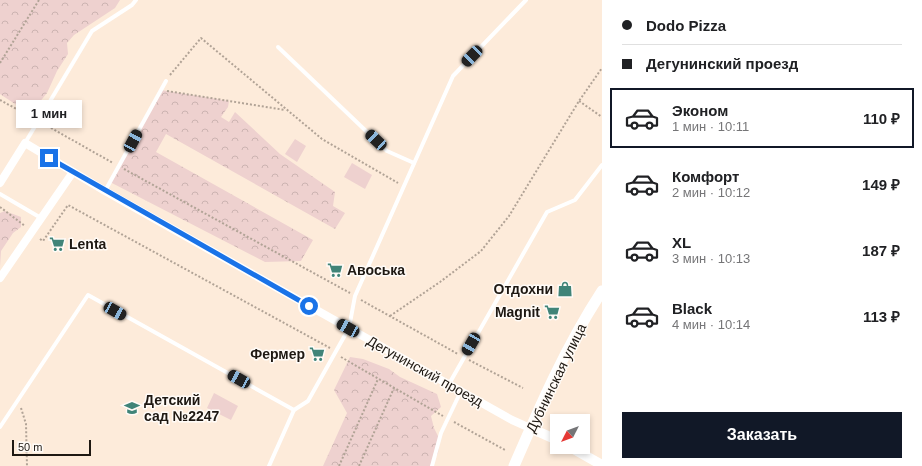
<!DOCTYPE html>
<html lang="ru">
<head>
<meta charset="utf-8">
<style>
  body { margin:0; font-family:Arial,sans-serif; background:#f2f2f2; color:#202124; height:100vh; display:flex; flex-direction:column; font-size:15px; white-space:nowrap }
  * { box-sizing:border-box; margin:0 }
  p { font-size:13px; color:#757577 }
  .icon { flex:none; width:22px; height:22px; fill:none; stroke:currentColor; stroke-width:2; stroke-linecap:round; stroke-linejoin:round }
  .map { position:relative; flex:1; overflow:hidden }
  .side { display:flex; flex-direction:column; background:#fff; width:320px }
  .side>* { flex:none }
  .banner { display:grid; align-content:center; height:88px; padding:0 20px; background:#fff }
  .needle { width:26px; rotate:228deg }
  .controls { position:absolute; left:550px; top:414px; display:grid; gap:8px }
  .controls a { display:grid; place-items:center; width:40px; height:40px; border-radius:0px; background:#fff; box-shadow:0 2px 6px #0003; font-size:20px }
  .scale { position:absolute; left:12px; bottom:10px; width:79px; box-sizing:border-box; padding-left:4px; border:2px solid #1e1812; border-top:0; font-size:11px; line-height:14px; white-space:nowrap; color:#1e1812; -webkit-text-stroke:3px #fffbf7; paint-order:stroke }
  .end { position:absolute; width:18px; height:18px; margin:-9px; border:5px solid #1a73e8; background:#fff; box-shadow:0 0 0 2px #fff }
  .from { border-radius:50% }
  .bubble { position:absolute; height:28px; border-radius:0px; background:#fff; box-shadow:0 2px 6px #0003; font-size:13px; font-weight:700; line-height:28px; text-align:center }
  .car { position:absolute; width:12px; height:24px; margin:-12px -6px; border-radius:5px; box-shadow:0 0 3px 1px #0007; background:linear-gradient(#222 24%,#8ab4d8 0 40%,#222 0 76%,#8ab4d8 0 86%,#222 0) }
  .banner b { display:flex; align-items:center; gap:14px; height:38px; font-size:15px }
  .banner b+b { border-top:1px solid #e0e0e0 }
  .banner i { width:10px; height:10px; background:#202124 }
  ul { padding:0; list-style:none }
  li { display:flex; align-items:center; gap:12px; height:60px; margin:0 8px 6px; padding:0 12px; border:2px solid transparent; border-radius:0px }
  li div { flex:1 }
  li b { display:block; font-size:15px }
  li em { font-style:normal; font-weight:700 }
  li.selected { border-color:#111827 }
  li>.icon { width:36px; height:36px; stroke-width:1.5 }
  .action { display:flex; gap:8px; margin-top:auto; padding:8px 20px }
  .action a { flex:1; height:46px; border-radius:0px; background:#111827; color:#fff; font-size:16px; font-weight:700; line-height:46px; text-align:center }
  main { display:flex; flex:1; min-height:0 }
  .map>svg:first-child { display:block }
</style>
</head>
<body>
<main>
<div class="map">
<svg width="602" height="466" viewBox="0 0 602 466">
  <defs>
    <pattern id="forest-crowns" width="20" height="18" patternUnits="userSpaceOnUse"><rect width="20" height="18" fill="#eed1cf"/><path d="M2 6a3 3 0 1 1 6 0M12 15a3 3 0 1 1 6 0" fill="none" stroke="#ccb3b1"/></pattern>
  </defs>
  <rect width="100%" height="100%" fill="#fdebda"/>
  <g fill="url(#forest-crowns)">
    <polygon points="0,0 120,0 115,8 74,35 67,43 68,54 57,71 47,93 34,109 24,110 0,94"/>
    <polygon points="161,90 229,101 228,107 221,117 229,122 235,112 280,154 335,192 333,206 345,213 335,229 166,134 156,152 313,240 301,261 265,262 110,182"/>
    <polygon points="5,211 21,217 21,227 13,233 1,251 0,267 0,213"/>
    <polygon points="350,357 363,359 389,369 400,377 437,394 441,407 431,416 434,428 440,440 438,453 431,466 323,466 347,413 334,390"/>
  </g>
  <g fill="#eed1cf">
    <polygon points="295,139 306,146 297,162 285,154"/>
    <polygon points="352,163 372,175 365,189 344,177"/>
    <polygon points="214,393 238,406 231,420 207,408"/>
  </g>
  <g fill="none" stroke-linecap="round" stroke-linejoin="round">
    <g stroke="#b1a396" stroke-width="2" stroke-dasharray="2 2" stroke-linecap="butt">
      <polyline points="0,63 39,0"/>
      <polyline points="170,75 201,38 322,139 398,183"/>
      <polyline points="167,91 285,110"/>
      <polyline points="0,100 33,118"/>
      <polyline points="579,101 602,117"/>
      <polyline points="44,124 113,163"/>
      <polyline points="124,169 350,293"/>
      <polyline points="0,207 25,226"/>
      <polyline points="40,239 43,241 68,205 330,348"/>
      <polyline points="361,300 458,354"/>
      <polyline points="390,316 440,282 481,251 509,216 579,101 602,68"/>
      <polyline points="341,357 443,416"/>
      <polyline points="469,360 523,388"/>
      <polyline points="21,408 26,424 27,466"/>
      <polyline points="454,422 505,450"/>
      <polyline points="339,466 378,379"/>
      <polyline points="359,466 394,388"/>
    </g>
    <g stroke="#fff" stroke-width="4">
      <polyline points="278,47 387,151 414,163"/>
      <polyline points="25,143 92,31 132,5 136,0"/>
      <polyline points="105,191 166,81"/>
      <polyline points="0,194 41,218"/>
      <polyline points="449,384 547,212 575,200 602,165"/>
      <polyline points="0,427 88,295 294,410"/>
      <polyline points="269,466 294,410 308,401 349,328 355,296 453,76 526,0"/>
      <polyline points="432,466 441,433 461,391"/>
    </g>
    <g stroke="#fff" stroke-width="8">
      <polyline points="0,183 25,143 105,191 512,420 530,428"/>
      <polyline points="0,278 73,172"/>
    </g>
    <g stroke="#fff" stroke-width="10">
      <polyline points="530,428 557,440"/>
      <polyline points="570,447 602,465"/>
    </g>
    <path stroke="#fff" stroke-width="11" d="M 514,466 C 540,406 566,346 602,291"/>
  </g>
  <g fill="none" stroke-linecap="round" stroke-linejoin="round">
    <polyline stroke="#1a73e8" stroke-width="5" points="49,158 309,306"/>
  </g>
  <defs>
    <g id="supermarket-bare" transform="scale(1.2)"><path d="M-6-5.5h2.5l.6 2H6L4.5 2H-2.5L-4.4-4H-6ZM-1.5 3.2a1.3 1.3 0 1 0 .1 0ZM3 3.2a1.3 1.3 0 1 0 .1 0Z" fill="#408478" stroke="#fffbf7" stroke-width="2.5" paint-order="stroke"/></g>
    <g id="shop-bare" transform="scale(1.2)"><path d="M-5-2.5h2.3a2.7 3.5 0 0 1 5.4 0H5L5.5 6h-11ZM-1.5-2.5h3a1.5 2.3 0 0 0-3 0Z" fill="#408478" stroke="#fffbf7" stroke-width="2.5" paint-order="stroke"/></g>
    <g id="school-bare" transform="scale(1.2)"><path d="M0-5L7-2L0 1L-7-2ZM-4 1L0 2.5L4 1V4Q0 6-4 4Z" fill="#408478" stroke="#fffbf7" stroke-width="2.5" paint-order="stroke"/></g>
  </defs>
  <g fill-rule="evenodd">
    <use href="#supermarket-bare" x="57" y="244"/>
    <use href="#supermarket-bare" x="335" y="270"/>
    <use href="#shop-bare" x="565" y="289"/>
    <use href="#supermarket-bare" x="552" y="312"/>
    <use href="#supermarket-bare" x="317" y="354"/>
    <use href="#school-bare" x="132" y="408"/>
  </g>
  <g text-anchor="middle" stroke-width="3" stroke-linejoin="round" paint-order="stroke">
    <g font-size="14" font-weight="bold" fill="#1e1812" stroke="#fffbf7" text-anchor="start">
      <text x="69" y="249">Lenta</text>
      <text x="347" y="275">Авоська</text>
      <text x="553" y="294" text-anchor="end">Отдохни</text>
      <text x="540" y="317" text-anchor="end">Magnit</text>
      <text x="305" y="359" text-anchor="end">Фермер</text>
      <text x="144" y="405">Детский<tspan x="144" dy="16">сад №2247</tspan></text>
    </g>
    <g font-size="14" fill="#1e1812" stroke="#fffbf7">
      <text transform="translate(425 371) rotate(29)" y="5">Дегунинский проезд</text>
      <text transform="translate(556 378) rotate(-64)" y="5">Дубнинская улица</text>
    </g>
  </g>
</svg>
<div class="controls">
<a><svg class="needle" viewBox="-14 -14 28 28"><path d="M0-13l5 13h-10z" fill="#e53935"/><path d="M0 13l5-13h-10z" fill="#757577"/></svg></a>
</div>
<div class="scale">50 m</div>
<i class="end from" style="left:309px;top:306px"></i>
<i class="end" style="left:49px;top:158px"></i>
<div class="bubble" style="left:16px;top:100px;width:66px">1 мин</div>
<i class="car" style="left:472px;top:56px;rotate:224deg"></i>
<i class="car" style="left:376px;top:140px;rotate:313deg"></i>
<i class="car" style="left:133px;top:141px;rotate:28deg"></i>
<i class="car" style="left:115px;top:311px;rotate:119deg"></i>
<i class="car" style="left:348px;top:328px;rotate:299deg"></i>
<i class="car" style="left:471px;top:344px;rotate:210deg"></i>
<i class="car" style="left:239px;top:379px;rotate:299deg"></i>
</div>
<section class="side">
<div class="banner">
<b><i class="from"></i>Dodo Pizza</b>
<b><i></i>Дегунинский проезд</b>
</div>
<ul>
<li class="selected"><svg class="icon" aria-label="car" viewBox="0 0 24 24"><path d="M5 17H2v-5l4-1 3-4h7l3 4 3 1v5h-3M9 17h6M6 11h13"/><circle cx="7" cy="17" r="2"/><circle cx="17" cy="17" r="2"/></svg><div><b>Эконом</b><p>1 мин · 10:11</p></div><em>110 ₽</em></li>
<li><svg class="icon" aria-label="car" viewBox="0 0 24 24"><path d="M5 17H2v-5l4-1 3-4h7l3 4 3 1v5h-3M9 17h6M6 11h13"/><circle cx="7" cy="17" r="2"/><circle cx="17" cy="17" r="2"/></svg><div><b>Комфорт</b><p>2 мин · 10:12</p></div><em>149 ₽</em></li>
<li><svg class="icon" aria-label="car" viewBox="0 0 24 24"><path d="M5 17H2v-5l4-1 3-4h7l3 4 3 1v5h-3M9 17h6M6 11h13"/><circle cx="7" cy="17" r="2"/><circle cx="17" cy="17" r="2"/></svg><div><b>XL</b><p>3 мин · 10:13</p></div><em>187 ₽</em></li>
<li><svg class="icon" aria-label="car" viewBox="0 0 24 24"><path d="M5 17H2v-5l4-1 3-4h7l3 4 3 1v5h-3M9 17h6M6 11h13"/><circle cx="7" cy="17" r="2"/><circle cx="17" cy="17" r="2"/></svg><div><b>Black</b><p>4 мин · 10:14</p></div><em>113 ₽</em></li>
</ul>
<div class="action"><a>Заказать</a></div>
</section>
</main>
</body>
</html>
